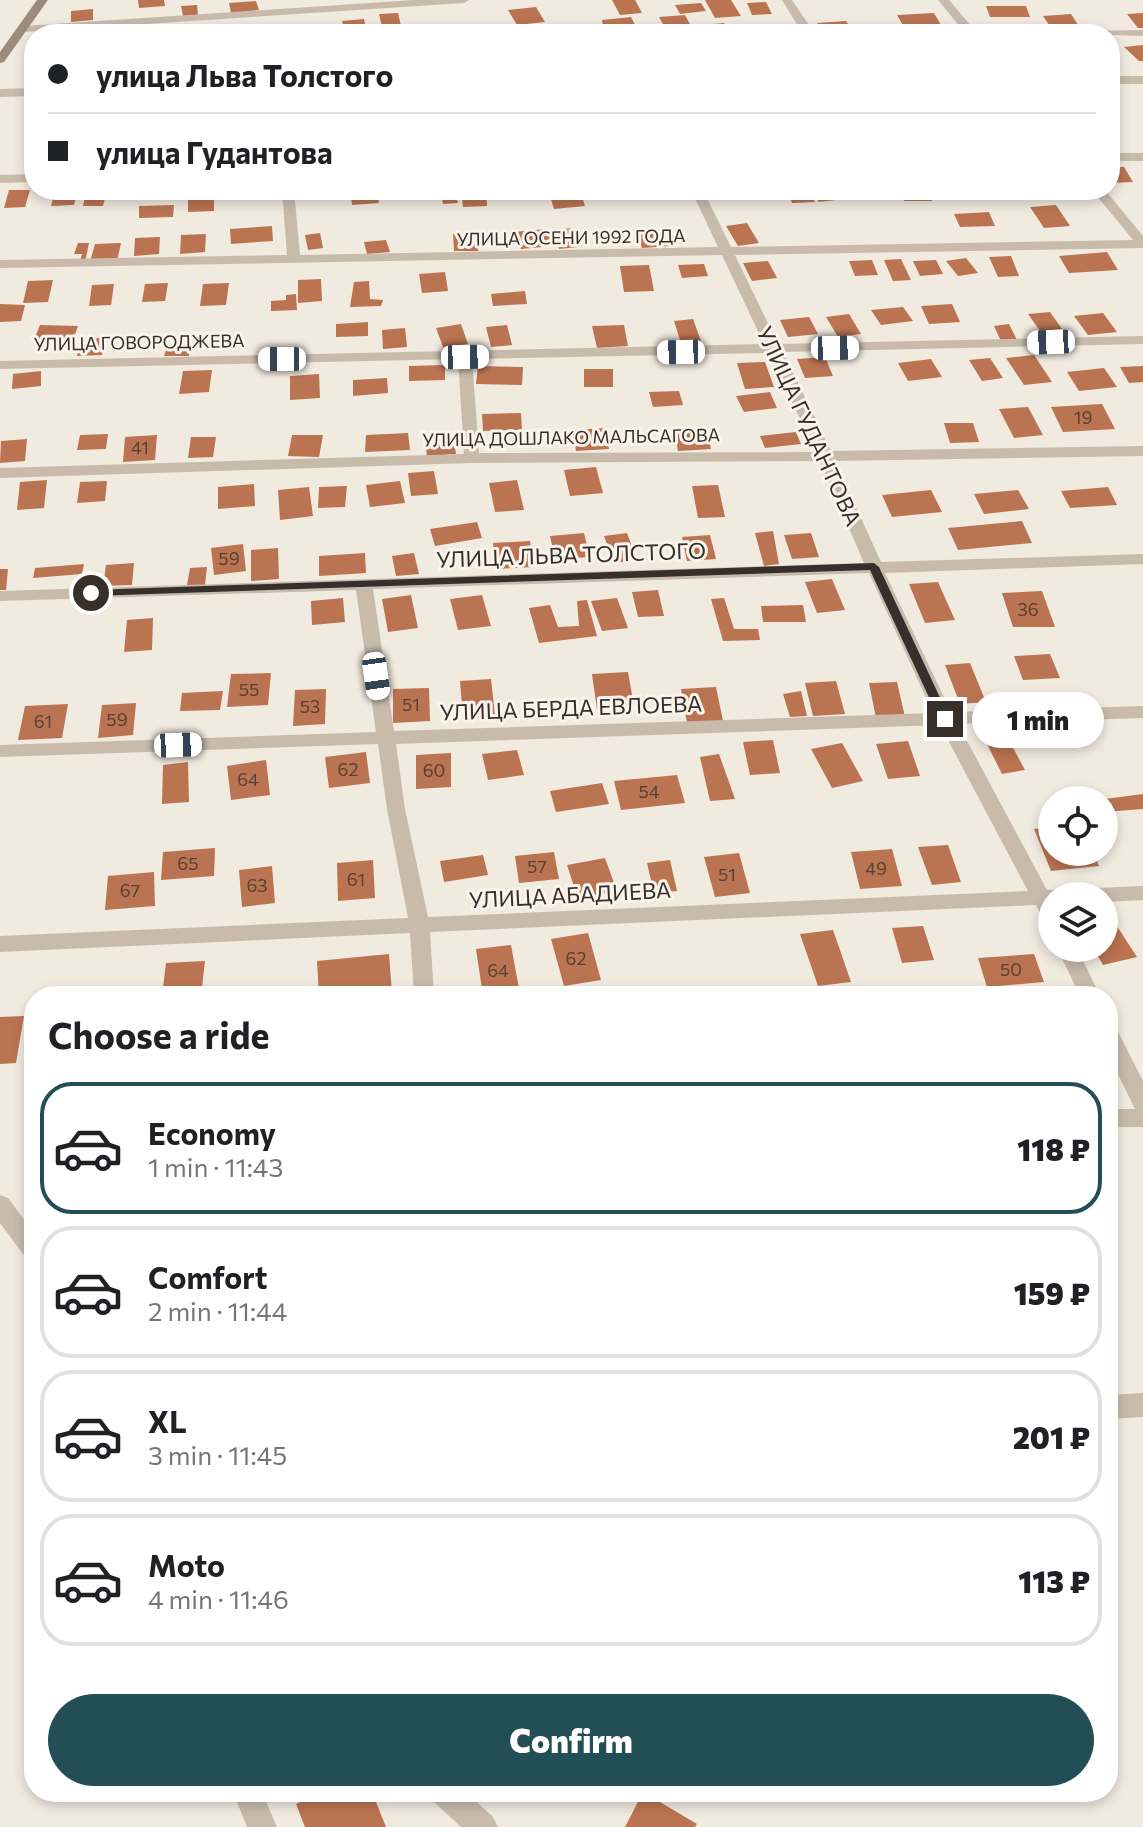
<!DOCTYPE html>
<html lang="en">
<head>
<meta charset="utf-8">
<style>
  body { margin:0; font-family:Commissioner,sans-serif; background:#f6f6f6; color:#202124; height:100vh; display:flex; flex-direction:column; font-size:30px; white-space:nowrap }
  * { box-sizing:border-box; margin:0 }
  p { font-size:26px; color:#757577 }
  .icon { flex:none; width:44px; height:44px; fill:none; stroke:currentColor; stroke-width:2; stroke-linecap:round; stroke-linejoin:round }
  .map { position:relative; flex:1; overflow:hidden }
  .drawer { position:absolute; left:24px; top:986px; width:1094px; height:816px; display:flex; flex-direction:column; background:#fff; border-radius:32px; box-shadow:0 4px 12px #0003 }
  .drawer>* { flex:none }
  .guide { position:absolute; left:24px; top:24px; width:1096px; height:176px; border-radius:32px; box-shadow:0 4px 12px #0003; display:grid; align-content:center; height:176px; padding:0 24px; background:#fff }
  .buttons { position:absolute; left:1038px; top:786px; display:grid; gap:16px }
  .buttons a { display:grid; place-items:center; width:80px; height:80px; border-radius:50%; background:#fff; box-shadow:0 4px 12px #0003; font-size:40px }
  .end { position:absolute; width:36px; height:36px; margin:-18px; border:10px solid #372f2a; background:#fff; box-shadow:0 0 0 4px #fff }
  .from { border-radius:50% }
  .bubble { position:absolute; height:56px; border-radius:28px; background:#fff; box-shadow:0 4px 12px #0003; font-size:26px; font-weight:800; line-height:56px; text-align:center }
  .car { position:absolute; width:24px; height:48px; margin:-24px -12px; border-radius:10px; box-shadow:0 0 6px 2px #0007; background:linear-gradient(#fff 24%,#345 0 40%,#fff 0 76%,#345 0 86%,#fff 0) }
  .guide b { display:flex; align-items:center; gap:28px; height:76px; font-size:30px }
  .guide b+b { border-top:2px solid #e0e0e0 }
  .guide i { width:20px; height:20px; background:#202124 }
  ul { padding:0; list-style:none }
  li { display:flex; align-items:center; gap:24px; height:132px; margin:0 16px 12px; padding:0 8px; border:4px solid #e0e0e0; border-radius:32px }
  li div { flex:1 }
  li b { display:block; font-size:30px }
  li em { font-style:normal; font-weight:800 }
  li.on { border-color:#234e55 }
  li>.icon { width:72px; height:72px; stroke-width:1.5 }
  h2 { padding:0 24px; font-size:36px; line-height:96px }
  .cta { display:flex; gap:16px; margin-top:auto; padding:16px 24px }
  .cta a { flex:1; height:92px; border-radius:48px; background:#234e55; color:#fff; font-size:32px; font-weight:800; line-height:92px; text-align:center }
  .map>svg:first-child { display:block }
</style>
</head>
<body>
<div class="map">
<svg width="1143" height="1827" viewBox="0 0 1143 1827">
  <rect width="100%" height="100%" fill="#f1eadf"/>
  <g fill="#bb7452">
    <polygon points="138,0 164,0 165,6 139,8"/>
    <polygon points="612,0 635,0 642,13 620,15"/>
    <polygon points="705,0 731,0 741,16 715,18"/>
    <polygon points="256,1 259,10 231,13 229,3"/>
    <polygon points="766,2 772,14 752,15 747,3"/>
    <polygon points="701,3 706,11 680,14 675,5"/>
    <polygon points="197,5 198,15 183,16 181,6"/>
    <polygon points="986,6 1026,6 1030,17 990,17"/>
    <polygon points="536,7 545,22 517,25 508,10"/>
    <polygon points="93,9 93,20 71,22 71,11"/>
    <polygon points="398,13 401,26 382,27 379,14"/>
    <polygon points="934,13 941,25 904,27 897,15"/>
    <polygon points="1143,13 1143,28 1138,28 1127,14"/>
    <polygon points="1071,14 1080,28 1052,29 1043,16"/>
    <polygon points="685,15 691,26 665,28 659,17"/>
    <polygon points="631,17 635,25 603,26 602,20"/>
    <polygon points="364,19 366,29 344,30 342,21"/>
    <polygon points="846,21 853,31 825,34 817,23"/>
    <polygon points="724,23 730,34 708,34 702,25"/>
    <polygon points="330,24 332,34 298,34 297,26"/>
    <polygon points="286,27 288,34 255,34 255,30"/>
    <polygon points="1143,45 1143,61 1139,61 1124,47"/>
    <polygon points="1110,167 1124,167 1133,182 1110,183"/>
    <polygon points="9,190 30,190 25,207 4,208"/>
    <polygon points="55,190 78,190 74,205 51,206"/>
    <polygon points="86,190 107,190 103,206 83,206"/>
    <polygon points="302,190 326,190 326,197 302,198"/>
    <polygon points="350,190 377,190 379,203 352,205"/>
    <polygon points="441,190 454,190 458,203 443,204"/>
    <polygon points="461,190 486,190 487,206 463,207"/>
    <polygon points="548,190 580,190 585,206 554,209"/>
    <polygon points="594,190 615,190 618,196 598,198"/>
    <polygon points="706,190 731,190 735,198 711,200"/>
    <polygon points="800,190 808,190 815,202 792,203 790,198 804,197"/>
    <polygon points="811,190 838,190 844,199 819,202"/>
    <polygon points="901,190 929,190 932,201 904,201"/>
    <polygon points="214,196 214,211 188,212 188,198"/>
    <polygon points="174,205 173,217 139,218 139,206"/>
    <polygon points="1056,205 1070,226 1044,228 1030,207"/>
    <polygon points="989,212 995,226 960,227 954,214"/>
    <polygon points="747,223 759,243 738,246 726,226"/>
    <polygon points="272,226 273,241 231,244 230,229"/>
    <polygon points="571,228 578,247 559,249 553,230"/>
    <polygon points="546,229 553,246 521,249 514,232"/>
    <polygon points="666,232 671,246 642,248 638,234"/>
    <polygon points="320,233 323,248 308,250 305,235"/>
    <polygon points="477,233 478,251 454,251 453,234"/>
    <polygon points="206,234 205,252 180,254 181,235"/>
    <polygon points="160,237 159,254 134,256 135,238"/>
    <polygon points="386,240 390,252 367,254 364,242"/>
    <polygon points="78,243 89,243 85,262 80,261 82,254 74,254"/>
    <polygon points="121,243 117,261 90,262 95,244"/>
    <polygon points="1107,252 1118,270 1069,273 1059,256"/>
    <polygon points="1011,256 1019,276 998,277 989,257"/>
    <polygon points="966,258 978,273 958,276 946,261"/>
    <polygon points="901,259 911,280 893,281 884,260"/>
    <polygon points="872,260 878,275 855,276 849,261"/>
    <polygon points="936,260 943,274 920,276 913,261"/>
    <polygon points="768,261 777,278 752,281 743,263"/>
    <polygon points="704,264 708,276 682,278 678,265"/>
    <polygon points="649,265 654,291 624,292 620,266"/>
    <polygon points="445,272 448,291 422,293 419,274"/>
    <polygon points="321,279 322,301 298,303 298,280"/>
    <polygon points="53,280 48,302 23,303 28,281"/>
    <polygon points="369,281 370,299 383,300 381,306 350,307 354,282"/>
    <polygon points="168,283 165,301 142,302 145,284"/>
    <polygon points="229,283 226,305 200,306 203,284"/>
    <polygon points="114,284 111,305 89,306 92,285"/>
    <polygon points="525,291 527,304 493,306 491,294"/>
    <polygon points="296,294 297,310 271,311 271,301 286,300 286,295"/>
    <polygon points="0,304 25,305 21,321 0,322"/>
    <polygon points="952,304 960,322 929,324 921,306"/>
    <polygon points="903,307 913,321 881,325 871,310"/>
    <polygon points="1050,312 1062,329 1040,331 1028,314"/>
    <polygon points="1103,313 1117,332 1088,335 1074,316"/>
    <polygon points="849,314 861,334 838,337 826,317"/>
    <polygon points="809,317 818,334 788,337 780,320"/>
    <polygon points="693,319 701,341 681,343 674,321"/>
    <polygon points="368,322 368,336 336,337 336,324"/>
    <polygon points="461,324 468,344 443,347 436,328"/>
    <polygon points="1009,324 1017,340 1001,341 994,326"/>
    <polygon points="40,325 78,326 72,343 33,342"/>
    <polygon points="507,325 512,345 491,347 486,327"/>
    <polygon points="624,325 628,346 597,348 592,326"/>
    <polygon points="405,328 407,347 383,349 382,330"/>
    <polygon points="104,338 102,355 77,356 80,339"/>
    <polygon points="189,346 189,356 164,356 167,347"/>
    <polygon points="1034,355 1052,382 1024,385 1006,358"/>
    <polygon points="825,357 833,376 805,378 797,359"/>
    <polygon points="990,358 1003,378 982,381 969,360"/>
    <polygon points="931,359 942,377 908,381 898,363"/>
    <polygon points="765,362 774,387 745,389 737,363"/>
    <polygon points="445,365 445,380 409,381 409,366"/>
    <polygon points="478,366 523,367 522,385 476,384"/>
    <polygon points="1143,366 1143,382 1129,383 1120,367"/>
    <polygon points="1104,368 1117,387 1079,391 1067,372"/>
    <rect x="584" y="369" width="29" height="18"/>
    <polygon points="212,370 209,392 179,394 183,371"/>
    <polygon points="41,371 41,386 12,389 13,374"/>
    <polygon points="319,374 320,398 290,400 290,376"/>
    <polygon points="387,378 388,393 353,396 353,380"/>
    <polygon points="679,391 683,405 653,407 649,392"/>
    <polygon points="770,392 777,408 744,412 736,396"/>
    <polygon points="1102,404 1115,429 1063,432 1051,407"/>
    <polygon points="1028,407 1043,435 1014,438 999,409"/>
    <polygon points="521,413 522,430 483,431 482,414"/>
    <polygon points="944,423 973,423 979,442 950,443"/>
    <polygon points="605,428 609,449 576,451 572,430"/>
    <polygon points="707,428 711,449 678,451 674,429"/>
    <polygon points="796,432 801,444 765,448 760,436"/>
    <polygon points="408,433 410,450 365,452 366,435"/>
    <polygon points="108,434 106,449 77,450 80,435"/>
    <polygon points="453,434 456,454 427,456 424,436"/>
    <polygon points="157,435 155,460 123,462 125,437"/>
    <polygon points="292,435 323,435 319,457 288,456"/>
    <polygon points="191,437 216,437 213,457 188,458"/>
    <polygon points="27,439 25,461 0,463 1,441"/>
    <polygon points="596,467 603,493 570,496 564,470"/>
    <polygon points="434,471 438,494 411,496 408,473"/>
    <polygon points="47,480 44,508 17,510 20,482"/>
    <polygon points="517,480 524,510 495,512 489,483"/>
    <polygon points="107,481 105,501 77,503 80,482"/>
    <polygon points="400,481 405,503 370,507 366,485"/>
    <polygon points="254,484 255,506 218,509 218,487"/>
    <polygon points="718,485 725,517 698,518 692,486"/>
    <polygon points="347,486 345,507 318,508 319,487"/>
    <polygon points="309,487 313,516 280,520 278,490"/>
    <polygon points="1108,487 1117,505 1070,508 1061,491"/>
    <polygon points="931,490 942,512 892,517 882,495"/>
    <polygon points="1018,490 1029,509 984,514 974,494"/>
    <polygon points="1022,521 1032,543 958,550 948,528"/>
    <polygon points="477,522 482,538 435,546 430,529"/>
    <polygon points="773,531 779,564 764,566 755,533"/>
    <polygon points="584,533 590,557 555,559 550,536"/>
    <polygon points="627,533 637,560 614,563 604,536"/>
    <polygon points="811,533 819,557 792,559 784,535"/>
    <polygon points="710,535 716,559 687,561 682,537"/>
    <polygon points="530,541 533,567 496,569 493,543"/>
    <polygon points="243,544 246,571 214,575 211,548"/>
    <polygon points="278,548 279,579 251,581 251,550"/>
    <polygon points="365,553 366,573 319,576 319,556"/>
    <polygon points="414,553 419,574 396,576 392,556"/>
    <polygon points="134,563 132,585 103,586 106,565"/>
    <polygon points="84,564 82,574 33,578 35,568"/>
    <polygon points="207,567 205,585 187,585 190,568"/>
    <polygon points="0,569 8,569 6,590 0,590"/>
    <polygon points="832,579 845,610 817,613 805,582"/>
    <polygon points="938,582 955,620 925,623 909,584"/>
    <polygon points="658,590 664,616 638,617 632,592"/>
    <polygon points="1042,591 1055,627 1013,627 1002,593"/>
    <polygon points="411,595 418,628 388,632 382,599"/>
    <polygon points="482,595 491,626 458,630 450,599"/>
    <polygon points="343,598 345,622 312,625 311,601"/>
    <polygon points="617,598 628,628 602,631 591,601"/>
    <polygon points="724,598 734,629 758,629 760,640 723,641 711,599"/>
    <polygon points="587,600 597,636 539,643 529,608 550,605 558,627 579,626 577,601"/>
    <polygon points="803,605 806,622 763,622 761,606"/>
    <polygon points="153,618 152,650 124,652 127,620"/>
    <polygon points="1050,654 1060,678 1023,680 1014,656"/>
    <polygon points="970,663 986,702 960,704 945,665"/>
    <polygon points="628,672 634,706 597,709 592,674"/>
    <polygon points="271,673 268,705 227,707 231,674"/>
    <polygon points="491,679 495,716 463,718 460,681"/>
    <polygon points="836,681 845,714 813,716 805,683"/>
    <polygon points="897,682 905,717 876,718 869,683"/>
    <polygon points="716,687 723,721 687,723 681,689"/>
    <polygon points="429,688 430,721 393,723 393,689"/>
    <polygon points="326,689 325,724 293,726 295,690"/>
    <polygon points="223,691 220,710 180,711 182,693"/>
    <polygon points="801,691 807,716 790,717 783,694"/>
    <polygon points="136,703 133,735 98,738 102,705"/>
    <polygon points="68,704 62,738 18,740 25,706"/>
    <polygon points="1005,733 1025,770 1002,774 983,736"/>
    <polygon points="773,740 780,773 750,775 743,742"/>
    <polygon points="908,741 920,776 888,779 876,744"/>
    <polygon points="842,743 863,781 832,788 811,749"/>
    <polygon points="517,750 524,775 488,780 482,754"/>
    <polygon points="366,752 370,783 329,788 325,757"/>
    <polygon points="451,753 451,787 416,789 416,755"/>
    <polygon points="719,754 735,799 710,801 700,757"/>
    <polygon points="266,760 270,795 231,800 227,766"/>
    <polygon points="188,762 189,802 162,804 163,765"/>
    <polygon points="677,775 685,803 621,810 614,781"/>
    <polygon points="602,783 609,804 556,812 550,791"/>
    <polygon points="1143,794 1143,809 1104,812 1104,800 1097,800"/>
    <polygon points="1052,827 1052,852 1093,852 1099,866 1051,871 1034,829"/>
    <polygon points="948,845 961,882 932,885 918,847"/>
    <polygon points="215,848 214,876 161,880 163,852"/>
    <polygon points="892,849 902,886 860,889 851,852"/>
    <polygon points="554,852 559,879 519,883 515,856"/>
    <polygon points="739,853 750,893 715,897 704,857"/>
    <polygon points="483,855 488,875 444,882 440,861"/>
    <polygon points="605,858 617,891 578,899 567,865"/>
    <polygon points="373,860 375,898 338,901 337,863"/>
    <polygon points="670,860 677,891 654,893 647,863"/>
    <polygon points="272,866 275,903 242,907 239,870"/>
    <polygon points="154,872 155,906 105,910 108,876"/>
    <polygon points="1111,917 1137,957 1103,965 1093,948 1104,948 1104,918"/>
    <polygon points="923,926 934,960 902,963 892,928"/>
    <polygon points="833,930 851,982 818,986 800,934"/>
    <polygon points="588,933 601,980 564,986 551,939"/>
    <polygon points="511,945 520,994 483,996 476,949"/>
    <polygon points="389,954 392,993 319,996 317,961"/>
    <polygon points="1034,954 1044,982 987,987 978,958"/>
    <polygon points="205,961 201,996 162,996 166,963"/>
    <polygon points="24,1016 16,1063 0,1064 0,1017"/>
    <polygon points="319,1792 372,1792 386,1827 305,1827 296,1804"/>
    <polygon points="643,1792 697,1824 695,1827 625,1827"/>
  </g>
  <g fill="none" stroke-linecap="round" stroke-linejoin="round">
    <g fill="#c8bbac" fill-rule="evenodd">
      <polygon points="414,0 469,0 464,3 24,32 18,29 24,26"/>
      <polygon points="782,0 792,0 815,34 803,34"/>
      <polygon points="938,0 949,0 978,34 966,34"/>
      <polygon points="1143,30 1143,36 1079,34 1085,31"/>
      <rect x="1110" y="76" width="33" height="8"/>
      <polygon points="34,88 34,96 0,97 0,89"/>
      <rect x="1110" y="153" width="33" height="8"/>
      <polygon points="34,174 34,182 0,183 0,175"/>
      <path d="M 282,190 L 294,190 L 300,255 L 718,247 L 691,190 L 703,190 L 731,247 L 1133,240 L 1092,190 L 1105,190 L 1143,236 L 1143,248 L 735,255 L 778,344 L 1143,336 L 1143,344 L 783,352 L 831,451 L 1143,446 L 1143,456 L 835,461 L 881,562 L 1143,554 L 1143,564 L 885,573 L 951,712 L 1143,706 L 1143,718 L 958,724 L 1047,890 L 1143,886 L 1143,900 L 1104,902 L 1104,896 L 1052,896 L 1052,925 L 1045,922 L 1036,905 L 430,932 L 434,996 L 414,996 L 410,933 L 0,952 L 0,936 L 408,918 L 387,809 L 378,744 L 0,757 L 0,745 L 376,732 L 356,590 L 0,601 L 0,591 L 864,563 L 820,461 L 472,463 L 0,478 L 0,468 L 464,454 L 458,359 L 0,369 L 0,361 L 764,344 L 722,255 L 0,268 L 0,260 L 287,255 ZM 768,353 L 816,452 L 479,453 L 472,359 ZM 869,573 L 933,713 L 394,731 L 373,589 ZM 940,725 L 1028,891 L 428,917 L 405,809 L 396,744 Z"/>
      <polygon points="1057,948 1077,948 1100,996 1080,996"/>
      <polygon points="1108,1024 1115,1026 1143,1081 1143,1127 1108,1127 1108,1109 1135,1109 1108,1054"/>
      <polygon points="0,1195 8,1198 34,1233 34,1261 26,1258 0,1223"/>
      <polygon points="1143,1393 1143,1417 1108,1419 1108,1395"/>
      <polygon points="233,1792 262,1792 277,1827 247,1827"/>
      <polygon points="430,1792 466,1792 493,1817 498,1827 461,1827 434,1802"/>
    </g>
    <polygon fill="#9c8b7d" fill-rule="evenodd" points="37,0 48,0 4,62 0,63 0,52"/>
  </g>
  <polygon fill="#372f2a" points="874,563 879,567 950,719 949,722 939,719 870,570 91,596 86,593 91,590"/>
  <g text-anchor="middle" stroke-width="6" stroke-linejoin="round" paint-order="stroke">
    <g font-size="18" fill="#372f2a" stroke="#f9f3eb">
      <text transform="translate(571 238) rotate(-1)" y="6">УЛИЦА ОСЕНИ 1992 ГОДА</text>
      <text transform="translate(139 343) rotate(-1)" y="6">УЛИЦА ГОВОРОДЖЕВА</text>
      <text transform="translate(571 438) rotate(-1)" y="6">УЛИЦА ДОШЛАКО МАЛЬСАГОВА</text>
    </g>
    <g font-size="18" fill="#584034">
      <text x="1083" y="424">19</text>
      <text x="140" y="454">41</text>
      <text x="229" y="565">59</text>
      <text x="1028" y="616">36</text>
      <text x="249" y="696">55</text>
      <text x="411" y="711">51</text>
      <text x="310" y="713">53</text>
      <text x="117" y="726">59</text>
      <text x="43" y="728">61</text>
      <text x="348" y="776">62</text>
      <text x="434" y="777">60</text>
      <text x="248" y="786">64</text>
      <text x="649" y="798">54</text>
      <text x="188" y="870">65</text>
      <text x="537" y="873">57</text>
      <text x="876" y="875">49</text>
      <text x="727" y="881">51</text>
      <text x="356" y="886">61</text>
      <text x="257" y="892">63</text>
      <text x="130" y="897">67</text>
      <text x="576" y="965">62</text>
      <text x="1011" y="976">50</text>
      <text x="498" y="977">64</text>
    </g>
    <g font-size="22" fill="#372f2a" stroke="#f9f3eb">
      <text transform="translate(809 426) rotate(65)" y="8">УЛИЦА ГУДАНТОВА</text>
      <text transform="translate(571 555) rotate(-2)" y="8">УЛИЦА ЛЬВА ТОЛСТОГО</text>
      <text transform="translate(571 708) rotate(-2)" y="8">УЛИЦА БЕРДА ЕВЛОЕВА</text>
      <text transform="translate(570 895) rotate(-3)" y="8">УЛИЦА АБАДИЕВА</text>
    </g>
  </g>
</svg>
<div class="buttons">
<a><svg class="icon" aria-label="locate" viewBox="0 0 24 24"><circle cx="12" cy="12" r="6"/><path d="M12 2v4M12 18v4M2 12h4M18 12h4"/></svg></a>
<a><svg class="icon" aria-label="layers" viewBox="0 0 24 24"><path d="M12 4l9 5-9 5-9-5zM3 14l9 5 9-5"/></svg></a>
</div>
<i class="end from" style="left:91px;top:593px"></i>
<i class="end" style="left:945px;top:719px"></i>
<div class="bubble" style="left:972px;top:692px;width:132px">1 min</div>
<i class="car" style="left:1051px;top:342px;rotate:268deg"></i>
<i class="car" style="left:835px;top:348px;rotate:89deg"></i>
<i class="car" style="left:681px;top:352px;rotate:269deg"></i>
<i class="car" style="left:465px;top:357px;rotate:89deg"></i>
<i class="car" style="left:282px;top:359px;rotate:270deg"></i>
<i class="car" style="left:376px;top:676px;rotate:172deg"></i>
<i class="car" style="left:178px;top:745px;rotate:88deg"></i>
<div class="guide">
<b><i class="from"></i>улица Льва Толстого</b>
<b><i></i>улица Гудантова</b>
</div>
<section class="drawer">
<h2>Choose a ride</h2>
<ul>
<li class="on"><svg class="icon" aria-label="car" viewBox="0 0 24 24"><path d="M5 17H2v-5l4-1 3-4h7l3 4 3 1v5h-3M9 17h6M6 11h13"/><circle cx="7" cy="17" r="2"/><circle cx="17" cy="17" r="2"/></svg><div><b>Economy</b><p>1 min · 11:43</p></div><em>118 ₽</em></li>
<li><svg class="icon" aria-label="car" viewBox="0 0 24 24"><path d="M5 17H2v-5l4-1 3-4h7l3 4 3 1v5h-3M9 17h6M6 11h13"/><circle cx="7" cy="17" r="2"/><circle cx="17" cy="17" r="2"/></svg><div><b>Comfort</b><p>2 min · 11:44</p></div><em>159 ₽</em></li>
<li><svg class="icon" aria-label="car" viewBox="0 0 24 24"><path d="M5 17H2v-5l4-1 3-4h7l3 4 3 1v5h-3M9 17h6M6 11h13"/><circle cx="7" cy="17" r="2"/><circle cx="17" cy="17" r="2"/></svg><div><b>XL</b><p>3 min · 11:45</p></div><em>201 ₽</em></li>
<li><svg class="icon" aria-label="car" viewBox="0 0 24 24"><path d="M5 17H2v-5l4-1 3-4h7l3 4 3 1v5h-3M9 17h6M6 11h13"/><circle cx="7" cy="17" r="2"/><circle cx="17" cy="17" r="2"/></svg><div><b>Moto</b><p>4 min · 11:46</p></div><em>113 ₽</em></li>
</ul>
<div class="cta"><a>Confirm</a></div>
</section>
</div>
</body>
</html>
